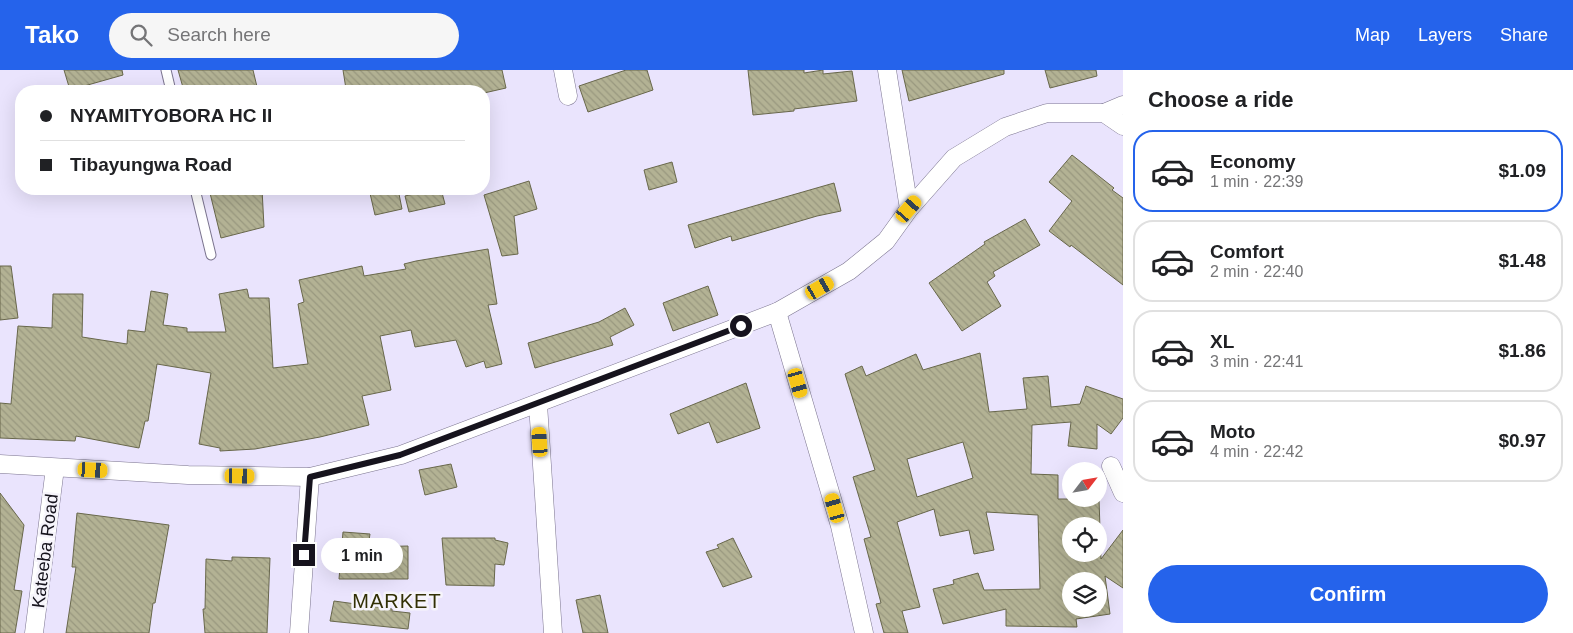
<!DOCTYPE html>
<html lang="en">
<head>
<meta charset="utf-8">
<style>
  body { margin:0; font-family:Arial,sans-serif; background:#f6f6f6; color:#202124; height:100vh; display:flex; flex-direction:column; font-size:19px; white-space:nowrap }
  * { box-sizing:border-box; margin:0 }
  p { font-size:16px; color:#757577 }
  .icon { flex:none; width:28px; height:28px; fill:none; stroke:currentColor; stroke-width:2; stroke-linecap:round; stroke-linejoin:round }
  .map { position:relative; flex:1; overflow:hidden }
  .panel { display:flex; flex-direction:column; background:#fff; width:450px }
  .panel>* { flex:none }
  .top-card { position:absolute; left:15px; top:15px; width:475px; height:110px; border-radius:20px; box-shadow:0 5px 20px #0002; display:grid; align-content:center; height:110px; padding:0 25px; background:#fff }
  .needle { width:32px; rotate:59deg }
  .fabs { position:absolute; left:1062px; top:392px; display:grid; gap:10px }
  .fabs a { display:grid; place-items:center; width:45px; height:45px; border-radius:50%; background:#fff; box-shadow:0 5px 20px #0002; font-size:25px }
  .end { position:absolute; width:22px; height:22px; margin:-11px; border:6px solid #16131d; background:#fff; box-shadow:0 0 0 2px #fff }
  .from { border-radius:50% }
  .bubble { position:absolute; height:35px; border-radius:18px; background:#fff; box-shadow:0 5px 20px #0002; font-size:16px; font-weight:600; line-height:35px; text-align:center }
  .car { position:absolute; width:15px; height:30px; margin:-15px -8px; border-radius:6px; box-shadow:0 0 4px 1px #0007; background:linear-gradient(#f5c518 24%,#345 0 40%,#f5c518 0 76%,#345 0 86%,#f5c518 0) }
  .top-card b { display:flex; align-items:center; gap:18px; height:48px; font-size:19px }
  .top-card b+b { border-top:1px solid #e0e0e0 }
  .top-card i { width:12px; height:12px; background:#202124 }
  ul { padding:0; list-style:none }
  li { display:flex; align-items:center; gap:15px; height:82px; margin:0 10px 8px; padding:0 15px; border:2px solid #e0e0e0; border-radius:20px }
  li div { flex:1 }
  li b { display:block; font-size:19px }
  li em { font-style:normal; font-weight:600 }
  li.on { border-color:#2563eb }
  li>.icon { width:45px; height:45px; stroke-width:1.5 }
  h2 { padding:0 25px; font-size:22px; line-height:60px }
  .cta { display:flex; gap:10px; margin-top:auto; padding:10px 25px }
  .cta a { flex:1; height:58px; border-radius:30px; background:#2563eb; color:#fff; font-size:20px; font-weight:600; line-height:58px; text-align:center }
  header { display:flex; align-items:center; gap:30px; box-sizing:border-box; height:70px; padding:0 25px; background:#2563eb; color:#fff }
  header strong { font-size:24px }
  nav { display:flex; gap:28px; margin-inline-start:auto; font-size:18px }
  .search { width:350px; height:45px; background:#f6f6f6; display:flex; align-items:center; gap:12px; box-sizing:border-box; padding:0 18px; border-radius:28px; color:#757577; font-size:19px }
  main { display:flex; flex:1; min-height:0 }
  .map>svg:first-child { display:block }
</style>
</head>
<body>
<header>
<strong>Tako</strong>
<div class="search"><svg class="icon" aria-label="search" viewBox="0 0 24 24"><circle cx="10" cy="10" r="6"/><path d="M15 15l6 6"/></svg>Search here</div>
<nav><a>Map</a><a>Layers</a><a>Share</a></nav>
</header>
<main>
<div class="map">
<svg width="1123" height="563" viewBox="0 0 1123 563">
  <defs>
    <pattern id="building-back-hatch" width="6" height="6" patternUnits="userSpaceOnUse" patternTransform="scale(1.25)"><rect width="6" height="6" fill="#b3b294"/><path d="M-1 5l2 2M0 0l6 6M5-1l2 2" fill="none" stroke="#99987f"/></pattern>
  </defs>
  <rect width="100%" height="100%" fill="#eae4fd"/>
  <g fill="url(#building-back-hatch)" stroke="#68674b" fill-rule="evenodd">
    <polygon points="64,0 122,0 123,5 70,20"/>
    <polygon points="178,0 253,0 258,21 184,21"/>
    <polygon points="343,0 502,0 506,18 484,23 484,21 359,21 358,17 346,19"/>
    <polygon points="626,0 647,0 653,20 588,42 579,16"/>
    <polygon points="748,0 804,0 804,3 823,0 823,4 852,1 857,31 794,39 794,41 753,45"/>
    <polygon points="902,0 1004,0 1004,4 909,31"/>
    <polygon points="1045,0 1096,0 1097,6 1050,18"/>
    <polygon points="1072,85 1114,118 1112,120 1123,128 1123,215 1071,175 1070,177 1049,161 1072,131 1049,112"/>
    <polygon points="672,92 677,112 649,120 644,100"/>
    <polygon points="529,111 537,139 514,146 518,184 502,186 484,125"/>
    <polygon points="834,113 841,141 817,146 732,171 731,166 695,178 688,155"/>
    <polygon points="209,119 262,119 264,157 221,168"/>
    <polygon points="369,119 398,119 402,139 375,145"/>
    <polygon points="434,119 441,119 445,134 409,142 405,126"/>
    <polygon points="1025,149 1040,175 993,202 995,206 987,212 1001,236 962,261 929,213 985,174 984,172"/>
    <polygon points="488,179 497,234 488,235 502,294 486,298 484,291 466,297 456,270 415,277 411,260 380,266 391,320 362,326 369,355 320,367 255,379 220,381 220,378 199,374 211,303 157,294 148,351 145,351 139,378 76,366 75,371 0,368 0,333 11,334 18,256 52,258 53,224 83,224 82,267 127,274 128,260 145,262 151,221 168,224 163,255 187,258 187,262 226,262 219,224 247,219 249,228 269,228 273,298 308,294 298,234 304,232 299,210 362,196 364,206 406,199 404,194 416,191"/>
    <polygon points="0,196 11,196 18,248 0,250"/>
    <polygon points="708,216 718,245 673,261 663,233"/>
    <polygon points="625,238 634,255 610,267 613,275 535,298 528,273 599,252"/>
    <path d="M 980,283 L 989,342 L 1027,339 L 1023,308 L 1048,306 L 1051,337 L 1080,334 L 1086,316 L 1123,329 L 1123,348 L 1111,364 L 1097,354 L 1097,379 L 1068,376 L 1071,352 L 1032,355 L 1031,404 L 1058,405 L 1058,429 L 1099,429 L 1101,489 L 1123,460 L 1123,518 L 1105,506 L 1110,544 L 1076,549 L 1077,557 L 1006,556 L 1006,539 L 943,554 L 933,519 L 954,514 L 953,510 L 978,503 L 984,520 L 1040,519 L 1038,445 L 986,442 L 994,480 L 974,484 L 969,460 L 940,466 L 934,439 L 897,452 L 920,537 L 902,541 L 908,563 L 884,563 L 876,534 L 881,533 L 864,469 L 871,467 L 853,407 L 875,400 L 845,304 L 862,296 L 866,306 L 916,284 L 923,300 ZM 963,372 L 973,408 L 917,427 L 907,389 ZM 1071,456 L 1099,456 L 1099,484 L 1071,484 ZM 1071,511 L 1099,511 L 1099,539 L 1071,539 Z"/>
    <polygon points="746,313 760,358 717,373 709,352 678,364 670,344"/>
    <polygon points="451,394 457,417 425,425 419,400"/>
    <polygon points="0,423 24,455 14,520 22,521 15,563 0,563"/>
    <polygon points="77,443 169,455 155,533 153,533 149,563 66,563 76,497 72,497"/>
    <polygon points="343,462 370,464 368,477 408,476 408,509 339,509"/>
    <polygon points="442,468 495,468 495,470 508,473 504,495 495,494 494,516 446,515"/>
    <polygon points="733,468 752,507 723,517 706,482 719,478 717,475"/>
    <polygon points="232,487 270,488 267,563 205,563 203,539 205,539 206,489 232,491"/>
    <polygon points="600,525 608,563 583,563 576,530"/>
    <polygon points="334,531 392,539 392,541 410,543 408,559 330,551"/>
  </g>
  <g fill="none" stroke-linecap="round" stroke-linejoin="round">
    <g stroke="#7b748f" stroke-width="11">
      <g id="lane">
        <polyline points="166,0 171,21"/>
        <polyline points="195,119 211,185"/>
      </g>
    </g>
    <g stroke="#7b748f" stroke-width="19">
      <g id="street">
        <polyline points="563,0 568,26"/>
        <polyline points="887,0 909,139"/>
        <polyline points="1104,43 1123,35"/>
        <polyline points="777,242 840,456 864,563"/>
        <polyline points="538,334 553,563"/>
        <polyline points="0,394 188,405 310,407 401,385 777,242 849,201 886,171 909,139 954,88 1005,57 1047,43 1104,43 1123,56"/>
        <polyline points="1111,396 1123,423"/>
        <polyline points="34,563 55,398"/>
        <polyline points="299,563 310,407"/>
      </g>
    </g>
    <use href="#lane" stroke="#fff" stroke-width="9"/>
    <use href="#street" stroke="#fff" stroke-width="18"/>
  </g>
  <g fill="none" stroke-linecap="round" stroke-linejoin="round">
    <polyline stroke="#16131d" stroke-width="6" points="304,485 310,407 400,385 741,256"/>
  </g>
  <g text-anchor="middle" stroke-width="5" stroke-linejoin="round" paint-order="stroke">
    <g font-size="18" fill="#16131d" stroke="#f6f4fb">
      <text transform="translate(45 481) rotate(-83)" y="6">Kateeba Road</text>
    </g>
    <g font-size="20" letter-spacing="1" fill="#323005" stroke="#f6f4fb">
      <text x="397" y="538">MARKET</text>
    </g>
  </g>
</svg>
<div class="fabs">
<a><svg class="needle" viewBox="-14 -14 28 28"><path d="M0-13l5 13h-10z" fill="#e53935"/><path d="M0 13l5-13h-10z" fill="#757577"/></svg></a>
<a><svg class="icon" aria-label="locate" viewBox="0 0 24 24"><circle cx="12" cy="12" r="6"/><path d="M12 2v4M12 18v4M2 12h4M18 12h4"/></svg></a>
<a><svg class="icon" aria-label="layers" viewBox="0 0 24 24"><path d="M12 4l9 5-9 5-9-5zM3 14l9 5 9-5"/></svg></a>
</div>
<i class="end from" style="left:741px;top:256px"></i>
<i class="end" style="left:304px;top:485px"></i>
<div class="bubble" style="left:321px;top:468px;width:82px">1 min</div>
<i class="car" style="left:909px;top:139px;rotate:41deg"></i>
<i class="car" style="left:820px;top:218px;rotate:60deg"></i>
<i class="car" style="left:798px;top:313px;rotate:164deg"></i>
<i class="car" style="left:540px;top:372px;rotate:356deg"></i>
<i class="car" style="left:93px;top:400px;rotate:93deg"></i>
<i class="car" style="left:240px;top:406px;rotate:91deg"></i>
<i class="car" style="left:835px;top:438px;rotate:344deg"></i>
<div class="top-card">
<b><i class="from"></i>NYAMITYOBORA HC II</b>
<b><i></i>Tibayungwa Road</b>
</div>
</div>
<section class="panel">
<h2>Choose a ride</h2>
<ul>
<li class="on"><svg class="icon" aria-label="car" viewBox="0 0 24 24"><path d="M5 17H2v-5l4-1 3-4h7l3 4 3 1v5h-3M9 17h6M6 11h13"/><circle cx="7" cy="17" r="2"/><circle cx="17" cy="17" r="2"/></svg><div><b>Economy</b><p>1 min · 22:39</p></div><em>$1.09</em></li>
<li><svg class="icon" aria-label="car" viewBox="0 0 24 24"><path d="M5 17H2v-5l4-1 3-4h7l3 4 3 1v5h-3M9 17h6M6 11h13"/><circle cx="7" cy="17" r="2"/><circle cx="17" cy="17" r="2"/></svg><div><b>Comfort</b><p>2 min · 22:40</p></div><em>$1.48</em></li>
<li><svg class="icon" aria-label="car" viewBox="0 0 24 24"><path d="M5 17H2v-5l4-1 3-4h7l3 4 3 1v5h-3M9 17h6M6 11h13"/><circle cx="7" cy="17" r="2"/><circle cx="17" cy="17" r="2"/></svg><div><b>XL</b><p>3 min · 22:41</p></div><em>$1.86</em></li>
<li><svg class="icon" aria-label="car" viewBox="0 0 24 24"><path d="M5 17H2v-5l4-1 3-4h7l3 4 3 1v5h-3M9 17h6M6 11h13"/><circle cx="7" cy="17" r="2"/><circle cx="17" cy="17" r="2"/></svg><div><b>Moto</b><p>4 min · 22:42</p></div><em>$0.97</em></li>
</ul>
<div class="cta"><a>Confirm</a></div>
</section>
</main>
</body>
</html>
